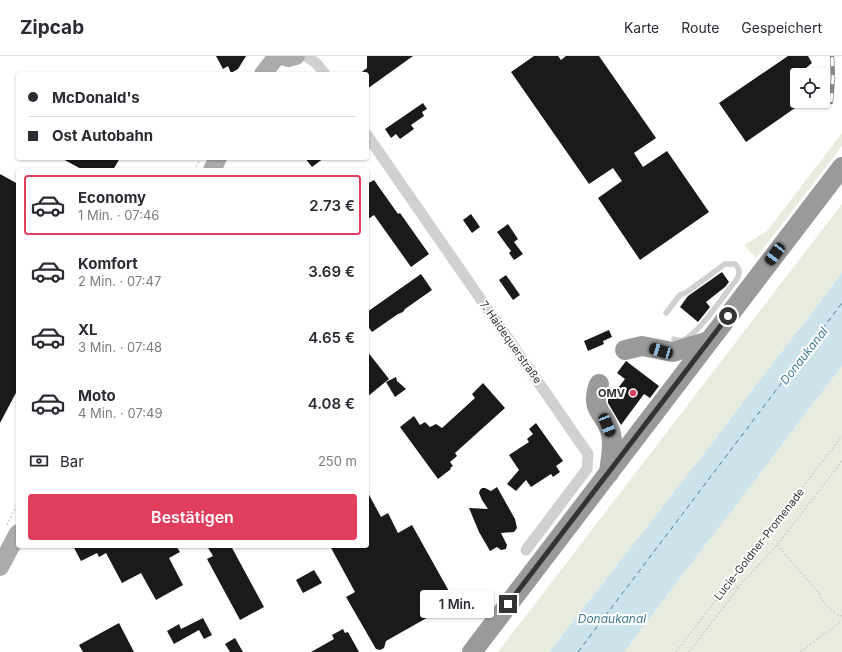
<!DOCTYPE html>
<html lang="de">
<head>
<meta charset="utf-8">
<style>
  body { margin:0; font-family:Inter,sans-serif; background:#f2f2f3; color:#2b2b33; height:100vh; display:flex; flex-direction:column; font-size:15px; white-space:nowrap }
  * { box-sizing:border-box; margin:0 }
  p { font-size:13px; color:#7c7c81 }
  .icon { flex:none; width:22px; height:22px; fill:none; stroke:currentColor; stroke-width:2; stroke-linecap:round; stroke-linejoin:round }
  .map { position:relative; flex:1; overflow:hidden }
  .drawer { position:absolute; left:16px; top:112px; width:353px; height:380px; display:flex; flex-direction:column; background:#fff; border-radius:4px; box-shadow:0 1px 3px #0004 }
  .drawer>* { flex:none }
  .banner { position:absolute; left:16px; top:16px; width:353px; height:88px; border-radius:4px; box-shadow:0 1px 3px #0004; display:grid; align-content:center; height:88px; padding:0 12px; background:#fff }
  .buttons { position:absolute; left:790px; top:12px; display:grid; gap:8px }
  .buttons a { display:grid; place-items:center; width:40px; height:40px; border-radius:4px; background:#fff; box-shadow:0 1px 3px #0004; font-size:20px }
  .end { position:absolute; width:18px; height:18px; margin:-9px; border:5px solid #333; background:#fff; box-shadow:0 0 0 2px #fff }
  .from { border-radius:50% }
  .bubble { position:absolute; height:28px; border-radius:4px; background:#fff; box-shadow:0 1px 3px #0004; font-size:13px; font-weight:600; line-height:28px; text-align:center }
  .car { position:absolute; width:12px; height:24px; margin:-12px -6px; border-radius:5px; box-shadow:0 0 3px 1px #0007; background:linear-gradient(#222 24%,#8ab4d8 0 40%,#222 0 76%,#8ab4d8 0 86%,#222 0) }
  .banner b { display:flex; align-items:center; gap:14px; height:38px; font-size:15px }
  .banner b+b { border-top:1px solid #e1e1e2 }
  .banner i { width:10px; height:10px; background:#2b2b33 }
  ul { padding:7px 0 0; list-style:none }
  li { display:flex; align-items:center; gap:12px; height:60px; margin:0 8px 6px; padding:0 4px; border:2px solid transparent; border-radius:4px }
  li div { flex:1 }
  li b { display:block; font-size:15px }
  li em { font-style:normal; font-weight:600 }
  li.current { border-color:#e13d5d }
  li>.icon { width:36px; height:36px; stroke-width:1.5 }
  .pay { display:flex; align-items:center; gap:10px; height:44px; padding:0 12px; font-size:15px }
  .pay p { margin-inline-start:auto }
  .primary-button { display:flex; gap:8px; margin-top:auto; padding:8px 12px }
  .primary-button a { flex:1; height:46px; border-radius:4px; background:#e13d5d; color:#fff; font-size:16px; font-weight:600; line-height:46px; text-align:center }
  header { display:flex; align-items:center; gap:24px; box-sizing:border-box; height:56px; padding:0 20px; background:#fff; border-bottom:1px solid #e1e1e2 }
  header strong { font-size:19px }
  nav { display:flex; gap:22px; margin-inline-start:auto; font-size:14px }
  .map>svg:first-child { display:block }
</style>
</head>
<body>
<header>
<strong>Zipcab</strong>
<nav><a>Karte</a><a>Route</a><a>Gespeichert</a></nav>
</header>
<div class="map">
<svg width="842" height="596" viewBox="0 0 842 596">
  <rect width="100%" height="100%" fill="#fff"/>
  <g fill="#e7ecdf">
    <polygon points="842,77 842,90 756,202 744,189 767,175"/>
    <polygon points="842,148 842,217 695,409 549,596 498,596"/>
    <polygon points="842,310 842,596 624,596"/>
  </g>
  <polygon fill="#cde3eb" points="842,217 842,310 624,596 549,596 695,409"/>
  <g fill="none" stroke-linecap="round" stroke-linejoin="round">
    <polyline stroke="#417e94" stroke-width="1" stroke-dasharray="5 4" stroke-linecap="butt" points="578,596 842,247"/>
  </g>
  <g fill="#1a1a1a">
    <polygon points="216,0 246,0 238,13 231,17 228,10 223,13"/>
    <polygon points="367,0 413,0 367,33 367,18 359,18 367,12"/>
    <polygon points="534,0 558,0 561,4 566,0 599,0 656,82 634,97 643,111 667,95 709,156 640,204 598,142 622,125 613,112 589,128 511,16"/>
    <polygon points="788,0 808,0 812,7 806,12 811,19 797,19 797,45 805,45 746,86 719,47"/>
    <polygon points="423,47 427,53 422,56 424,60 411,69 414,73 400,83 396,78 391,82 385,73"/>
    <polygon points="61,102 120,102 113,114 83,114"/>
    <polygon points="305,102 324,102 312,111"/>
    <polygon points="0,118 18,128 18,333 0,367"/>
    <polygon points="374,124 398,158 400,157 429,198 411,211 374,159 367,164 367,128"/>
    <polygon points="471,158 480,171 472,177 463,164"/>
    <polygon points="508,168 518,183 514,186 523,198 514,204 509,197 511,195 497,176"/>
    <polygon points="722,216 729,226 725,231 706,246 710,251 698,266 680,251 688,240"/>
    <polygon points="421,218 432,234 405,253 403,256 398,258 372,276 367,269 367,256"/>
    <polygon points="506,219 520,239 513,244 499,224"/>
    <polygon points="609,274 612,281 603,285 604,288 588,295 584,285"/>
    <polygon points="367,295 389,323 367,341"/>
    <polygon points="626,305 659,330 650,342 644,338 621,369 608,347 608,339 610,332 615,336 625,323 617,317"/>
    <polygon points="396,321 397,325 406,333 395,341 386,326"/>
    <polygon points="483,327 505,352 455,397 457,400 450,406 453,410 450,412 451,413 438,423 400,371 414,360 420,369 425,366 430,371 436,368 442,372 475,342 472,338"/>
    <polygon points="536,367 563,405 556,410 560,416 553,421 551,418 531,431 526,424 516,435 507,428 519,414 509,399 529,386 527,383 533,378 529,373"/>
    <polygon points="497,431 515,463 517,472 514,476 501,477 507,489 506,493 501,494 497,491 490,495 479,476 469,452 488,453 482,444 479,437 480,434 482,432 485,432 491,435"/>
    <polygon points="367,435 381,461 388,457 398,477 412,469 455,546 386,585 384,592 380,594 376,593 346,541 355,536 330,490 367,490"/>
    <polygon points="73,490 176,490 180,496 169,502 183,529 156,544 141,517 122,527 106,497 99,501 97,497 81,505"/>
    <polygon points="207,490 231,490 264,551 240,564 207,503 213,500"/>
    <polygon points="314,514 322,527 303,537 296,524"/>
    <polygon points="203,562 212,579 204,583 199,574 174,588 167,575 179,568 181,573"/>
    <polygon points="119,567 134,596 83,596 79,589"/>
    <polygon points="343,573 345,577 348,576 359,596 311,596 334,583 332,579"/>
    <polygon points="235,582 243,596 230,596 225,588"/>
  </g>
  <g fill="none" stroke-linecap="round" stroke-linejoin="round">
    <g stroke="#cdcdcd" stroke-width="1.5" stroke-dasharray="2 2" stroke-linecap="butt">
      <polyline points="194,114 201,102"/>
      <polyline points="7,469 18,447"/>
      <polyline points="777,489 819,537 825,548 836,558 842,560"/>
      <polyline points="716,545 740,529 777,489 842,405"/>
      <polyline points="676,596 842,380"/>
      <polyline points="689,596 739,531"/>
      <polyline points="800,596 842,565"/>
    </g>
    <path stroke="#d0d0d0" stroke-width="5.5" d="M 666,257 L 680,239 L 687,236 L 725,208 L 735,208 C 740,213 740,217 737,223 C 726,236 698,279 683,284 C 680,285 677,284 674,283"/>
    <g stroke="#d0d0d0" stroke-width="11">
      <polyline points="306,0 316,7 325,18"/>
      <polyline points="367,79 588,398 587,413 526,494"/>
    </g>
    <g stroke="#ababab" stroke-width="18">
      <polyline points="282,0 288,2 296,0"/>
      <polyline points="263,18 277,0"/>
      <polyline points="212,114 218,102"/>
      <polyline points="0,511 18,477"/>
    </g>
    <g stroke="#9a9a9a" stroke-width="20">
      <polyline points="625,294 642,290 673,296 709,285"/>
      <path d="M 599,328 C 589,356 606,356 611,378 C 614,390 610,405 609,417"/>
      <polyline points="472,596 842,111"/>
    </g>
    <g stroke="#888" stroke-width="4.5">
      <polyline id="rail" points="831,46 833,22 832,0"/>
    </g>
    <use href="#rail" stroke="#fff" stroke-width="3" stroke-dasharray="9" stroke-linecap="butt"/>
  </g>
  <g fill="none" stroke-linecap="round" stroke-linejoin="round">
    <polyline stroke="#333" stroke-width="5" points="508,548 728,260"/>
  </g>
  <circle fill="#e13d5d" stroke="#fff" stroke-width="1.5" cx="633" cy="337" r="4"/>
  <g text-anchor="middle" stroke-width="4" stroke-linejoin="round" paint-order="stroke">
    <g font-size="11" fill="#333" stroke="#fff">
      <text transform="translate(511 286) rotate(55)" y="4">7. Haidequerstraße</text>
      <text transform="translate(759 488) rotate(-52)" y="4">Lucie-Goldner-Promenade</text>
    </g>
    <g font-size="11" font-weight="bold" fill="#333" stroke="#fff" text-anchor="end">
      <text x="625" y="341">OMV</text>
    </g>
    <g font-size="12" font-style="italic" fill="#417e94" stroke="#fff">
      <text transform="translate(804 300) rotate(-52)" y="4">Donaukanal</text>
      <text x="612" y="567">Donaukanal</text>
    </g>
  </g>
</svg>
<div class="buttons">
<a><svg class="icon" aria-label="locate" viewBox="0 0 24 24"><circle cx="12" cy="12" r="6"/><path d="M12 2v4M12 18v4M2 12h4M18 12h4"/></svg></a>
</div>
<i class="end from" style="left:728px;top:260px"></i>
<i class="end" style="left:508px;top:548px"></i>
<div class="bubble" style="left:420px;top:534px;width:74px">1 Min.</div>
<i class="car" style="left:775px;top:198px;rotate:217deg"></i>
<i class="car" style="left:661px;top:295px;rotate:287deg"></i>
<i class="car" style="left:607px;top:369px;rotate:158deg"></i>
<div class="banner">
<b><i class="from"></i>McDonald's</b>
<b><i></i>Ost Autobahn</b>
</div>
<section class="drawer">
<ul>
<li class="current"><svg class="icon" aria-label="car" viewBox="0 0 24 24"><path d="M5 17H2v-5l4-1 3-4h7l3 4 3 1v5h-3M9 17h6M6 11h13"/><circle cx="7" cy="17" r="2"/><circle cx="17" cy="17" r="2"/></svg><div><b>Economy</b><p>1 Min. · 07:46</p></div><em>2.73 €</em></li>
<li><svg class="icon" aria-label="car" viewBox="0 0 24 24"><path d="M5 17H2v-5l4-1 3-4h7l3 4 3 1v5h-3M9 17h6M6 11h13"/><circle cx="7" cy="17" r="2"/><circle cx="17" cy="17" r="2"/></svg><div><b>Komfort</b><p>2 Min. · 07:47</p></div><em>3.69 €</em></li>
<li><svg class="icon" aria-label="car" viewBox="0 0 24 24"><path d="M5 17H2v-5l4-1 3-4h7l3 4 3 1v5h-3M9 17h6M6 11h13"/><circle cx="7" cy="17" r="2"/><circle cx="17" cy="17" r="2"/></svg><div><b>XL</b><p>3 Min. · 07:48</p></div><em>4.65 €</em></li>
<li><svg class="icon" aria-label="car" viewBox="0 0 24 24"><path d="M5 17H2v-5l4-1 3-4h7l3 4 3 1v5h-3M9 17h6M6 11h13"/><circle cx="7" cy="17" r="2"/><circle cx="17" cy="17" r="2"/></svg><div><b>Moto</b><p>4 Min. · 07:49</p></div><em>4.08 €</em></li>
</ul>
<div class="pay"><svg class="icon" aria-label="cash" viewBox="0 0 24 24"><path d="M3 7h18v10H3z"/><circle cx="12" cy="12" r="2"/></svg>Bar<p>250 m</p></div>
<div class="primary-button"><a>Bestätigen</a></div>
</section>
</div>
</body>
</html>
